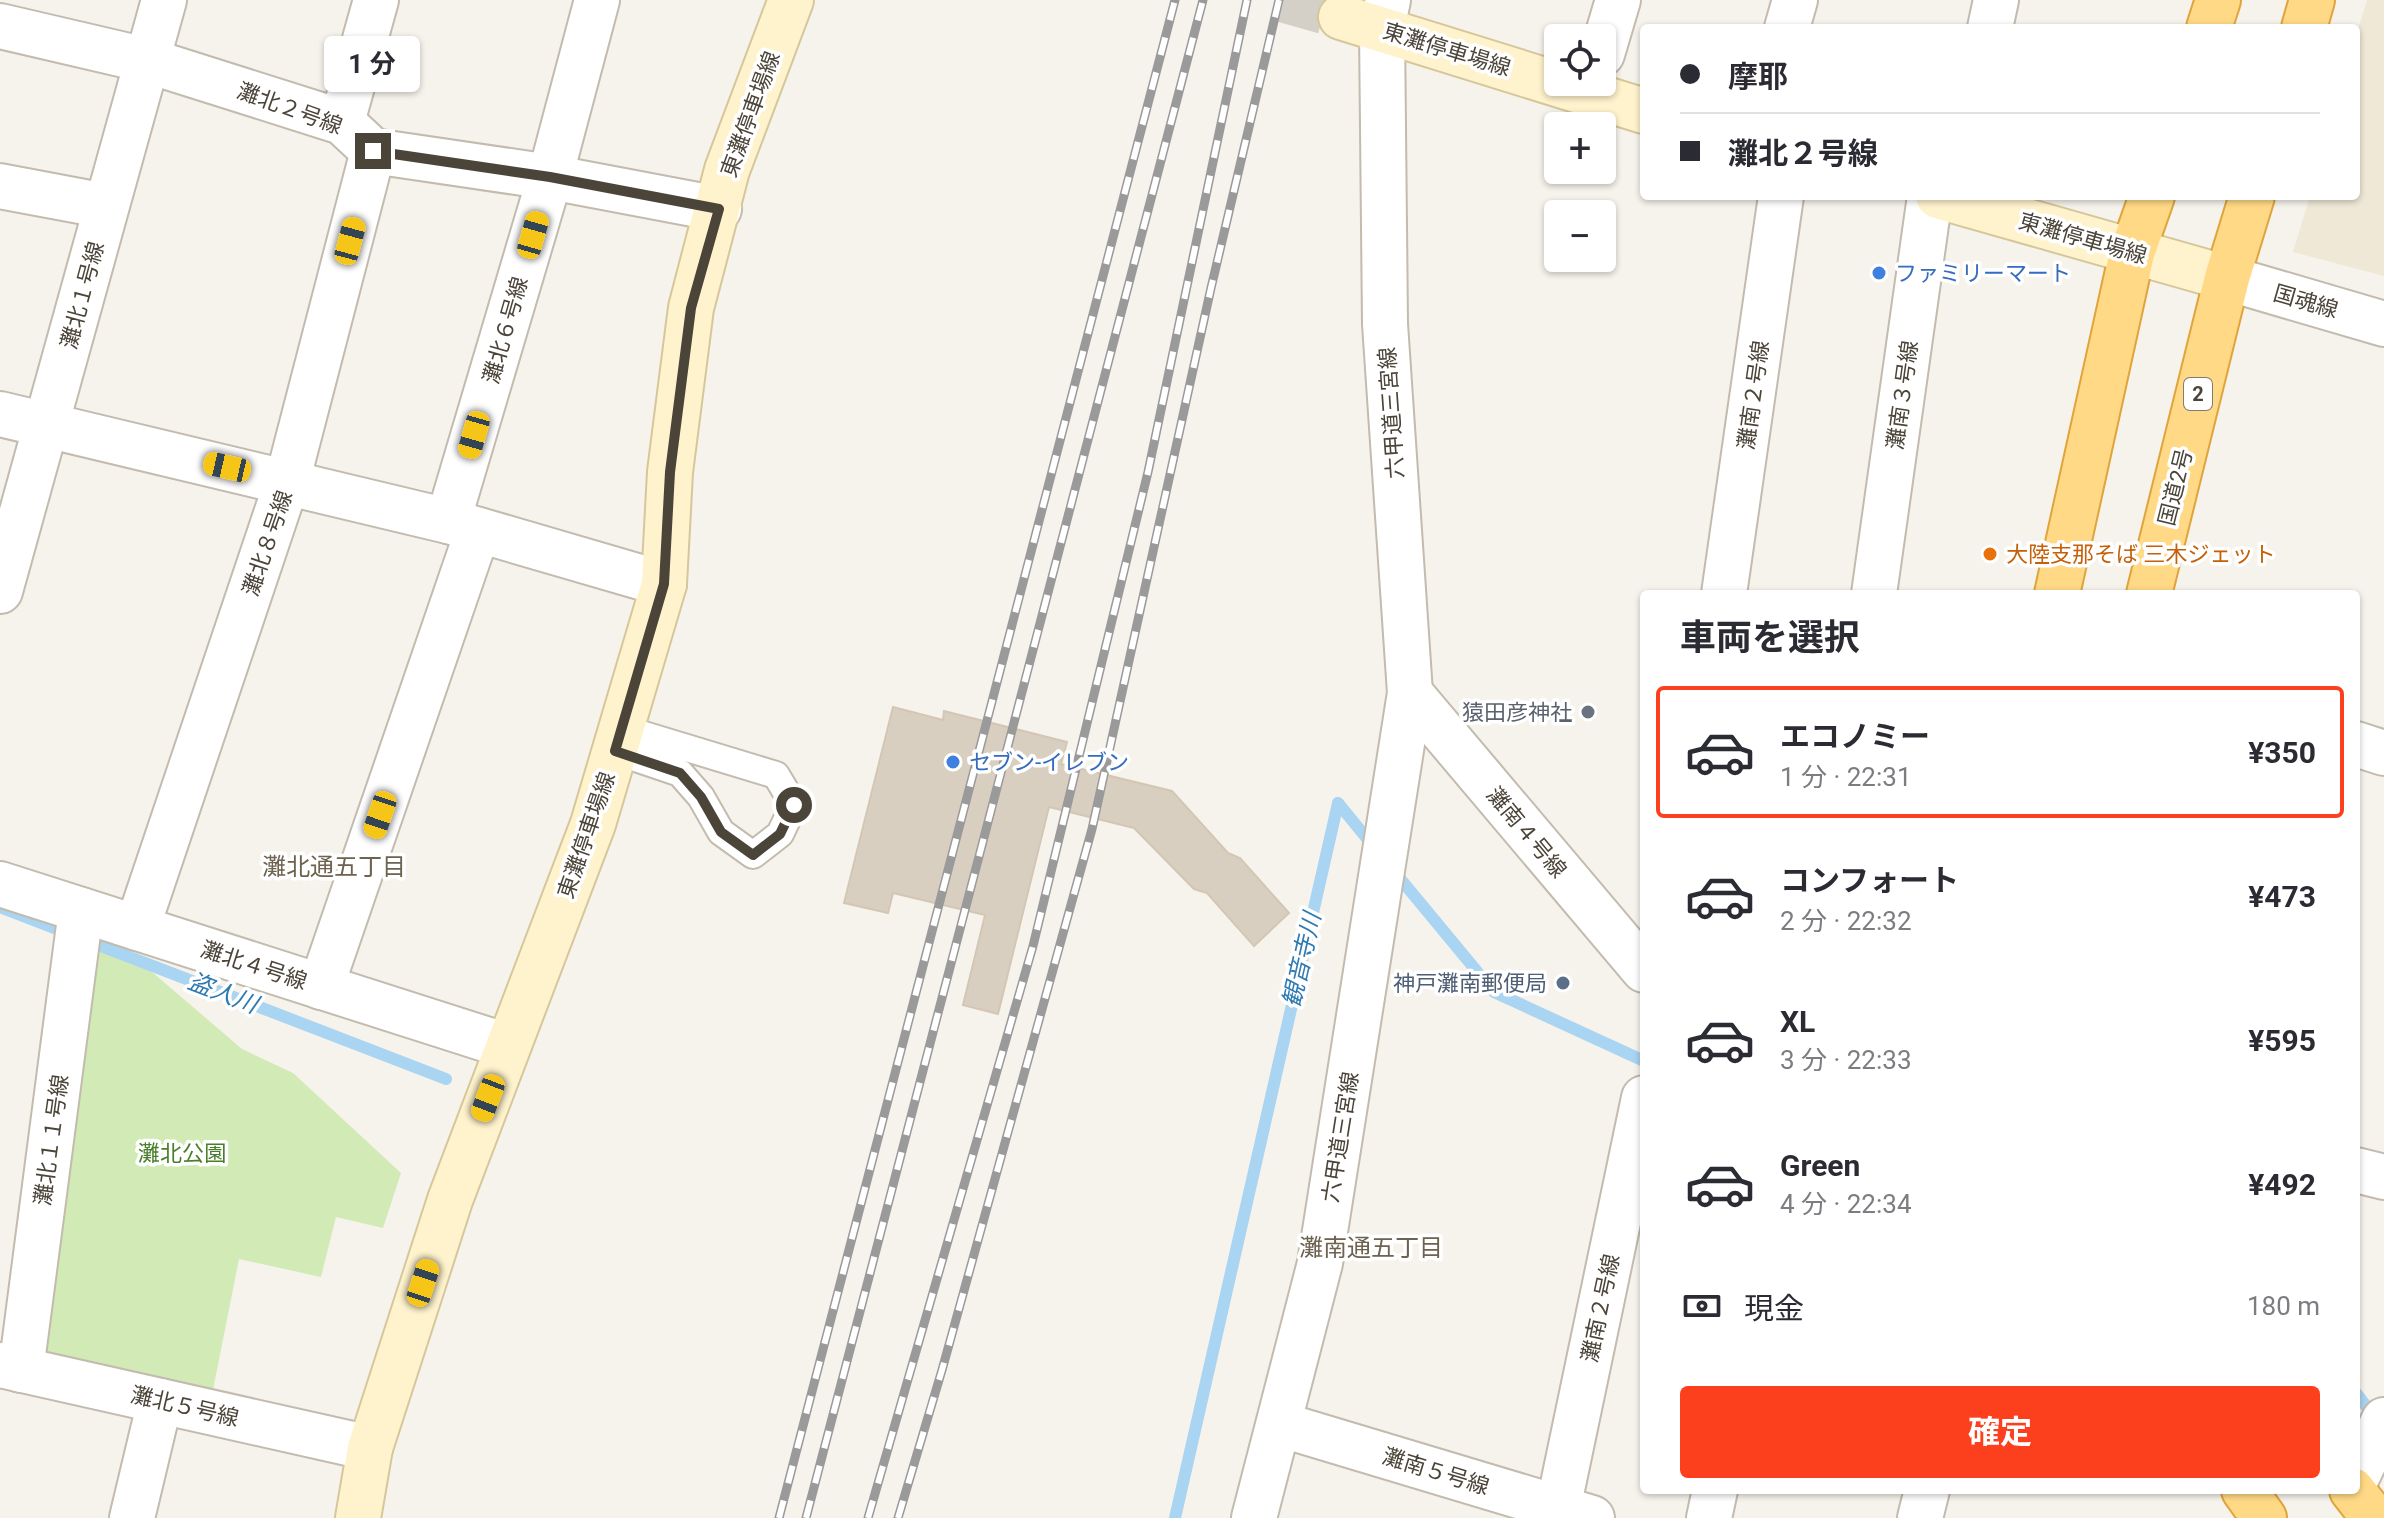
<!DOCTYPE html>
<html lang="ja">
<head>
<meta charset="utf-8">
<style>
  body { margin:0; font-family:Roboto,"Noto Sans JP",sans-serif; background:#f7f7f7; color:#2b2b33; height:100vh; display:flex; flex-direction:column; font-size:30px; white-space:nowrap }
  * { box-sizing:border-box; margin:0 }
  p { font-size:26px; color:#7c7c81 }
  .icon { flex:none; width:44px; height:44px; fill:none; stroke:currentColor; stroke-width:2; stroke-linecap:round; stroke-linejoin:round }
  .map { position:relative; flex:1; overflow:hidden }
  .panel { position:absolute; left:1640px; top:590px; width:720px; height:904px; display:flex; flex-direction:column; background:#fff; border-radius:8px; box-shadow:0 2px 6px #0004 }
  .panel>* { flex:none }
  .guide { position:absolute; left:1640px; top:24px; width:720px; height:176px; border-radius:8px; box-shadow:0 2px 6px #0004; display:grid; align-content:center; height:176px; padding:0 40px; background:#fff }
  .controls { position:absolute; left:1544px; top:24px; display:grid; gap:16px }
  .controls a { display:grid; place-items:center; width:72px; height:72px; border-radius:8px; background:#fff; box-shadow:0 2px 6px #0004; font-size:40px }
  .end { position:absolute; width:36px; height:36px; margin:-18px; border:10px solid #4b4439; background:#fff; box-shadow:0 0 0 4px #fff }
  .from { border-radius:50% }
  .bubble { position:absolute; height:56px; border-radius:8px; background:#fff; box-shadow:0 2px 6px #0004; font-size:26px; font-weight:700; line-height:56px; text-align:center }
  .car { position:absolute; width:24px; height:48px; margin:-24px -12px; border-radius:10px; box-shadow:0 0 6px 2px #0007; background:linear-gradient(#f5c518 24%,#345 0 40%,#f5c518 0 76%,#345 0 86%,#f5c518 0) }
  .guide b { display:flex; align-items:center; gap:28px; height:76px; font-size:30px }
  .guide b+b { border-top:2px solid #e1e1e2 }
  .guide i { width:20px; height:20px; background:#2b2b33 }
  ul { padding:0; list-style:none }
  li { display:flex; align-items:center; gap:24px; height:132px; margin:0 16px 12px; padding:0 24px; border:4px solid transparent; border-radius:8px }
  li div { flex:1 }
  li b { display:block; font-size:30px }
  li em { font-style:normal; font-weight:700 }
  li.active { border-color:#fc3f1d }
  li>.icon { width:72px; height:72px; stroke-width:1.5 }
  h2 { padding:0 40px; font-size:36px; line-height:96px }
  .pay { display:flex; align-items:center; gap:20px; height:88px; padding:0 40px; font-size:30px }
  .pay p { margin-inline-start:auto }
  .cta { display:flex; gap:16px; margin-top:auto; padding:16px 40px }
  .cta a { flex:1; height:92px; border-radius:8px; background:#fc3f1d; color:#fff; font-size:32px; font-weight:700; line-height:92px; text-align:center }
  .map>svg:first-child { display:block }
</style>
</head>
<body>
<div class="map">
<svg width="2384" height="1518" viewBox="0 0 2384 1518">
  <rect width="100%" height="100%" fill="#f6f3ec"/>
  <polygon fill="#efe8d6" points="2367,0 2384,0 2384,276 2293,252 2310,196 2356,196 2356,36"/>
  <polygon fill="#d2eab5" points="117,942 242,1049 293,1073 401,1173 383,1228 336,1217 321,1277 239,1259 213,1390 31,1363 89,950"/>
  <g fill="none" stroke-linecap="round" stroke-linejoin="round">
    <g stroke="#a9d4f2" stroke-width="12">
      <polyline points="1338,803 1374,847"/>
      <polyline points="1393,870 1494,992 1644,1061"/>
      <polyline points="0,907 446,1079"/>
      <polyline points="2356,1393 2376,1419"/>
      <polyline points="1175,1518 1338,803"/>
    </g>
  </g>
  <polygon fill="#d8cfc1" stroke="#d3c7b4" stroke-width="2" points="893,707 943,720 944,711 1067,742 1061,764 1172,791 1228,853 1240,858 1289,913 1254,946 1207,893 1194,889 1134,828 1049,807 998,1014 963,1005 985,915 893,893 888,913 844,903"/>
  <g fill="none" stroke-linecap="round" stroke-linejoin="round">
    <polyline stroke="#d4d0c8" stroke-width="44" stroke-dasharray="44 22" stroke-linecap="butt" points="1282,0 1341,17"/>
    <g stroke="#c2bbae" stroke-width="30">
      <polyline id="service" points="615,751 680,773 701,797 721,832 753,855 780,834 794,805 776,775 621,728"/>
    </g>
    <g stroke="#c2bbae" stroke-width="48">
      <g id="minor">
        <polyline points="0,26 146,60 342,122 373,151 550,177 719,209"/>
        <polyline points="1787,28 1795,0"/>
        <polyline points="1990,28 1996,0"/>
        <polyline points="1602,54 1618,0"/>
        <polyline points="342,122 376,0"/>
        <polyline points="0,186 106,206"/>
        <polyline points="0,414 448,521 664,584"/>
        <polyline points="448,521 550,177 597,0"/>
        <polyline points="0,591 164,0"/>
        <polyline points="1724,594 1781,196"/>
        <polyline points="1874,594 1930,196"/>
        <polyline points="1410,693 1644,970"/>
        <polyline points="2356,744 2384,753"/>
        <polyline points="0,884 507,1046"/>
        <polyline points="137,928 287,482 373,151"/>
        <polyline points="321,987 478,530"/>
        <polyline points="2356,1170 2384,1177"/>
        <polyline points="0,1365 370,1448"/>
        <polyline points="21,1370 81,910"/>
        <polyline points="1279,1424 1592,1518"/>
        <polyline points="2356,1479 2384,1420"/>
        <polyline points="132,1518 160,1401"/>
        <polyline points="1556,1518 1644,1098"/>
        <polyline points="1709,1518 1715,1490"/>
      </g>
    </g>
    <g stroke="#c2bbae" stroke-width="48">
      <g id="tertiary">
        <polyline points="2227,278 2384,324"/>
        <polyline points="1254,1518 1320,1263 1410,693 1385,324 1382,29 1388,0"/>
        <polyline points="1920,1518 1927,1490"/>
      </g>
    </g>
    <g stroke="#d6c79b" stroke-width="48">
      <g id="secondary">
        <polyline points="1341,17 1644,111"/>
        <polyline points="1938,196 2227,278"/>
        <polyline points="358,1518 370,1448 450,1200 593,824 664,584 670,472 691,308 727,170 791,0"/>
      </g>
    </g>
    <g stroke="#e0a43c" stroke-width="48">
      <g id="trunk">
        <polyline points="2209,28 2218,0"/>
        <polyline points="2304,28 2312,0"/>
        <polyline points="2057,594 2132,253 2152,196"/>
        <polyline points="2149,594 2227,278 2252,196"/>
        <polyline points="2244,1490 2264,1518"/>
        <polyline points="2352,1490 2374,1518"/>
      </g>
    </g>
    <use href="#service" stroke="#fff" stroke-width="26"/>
    <use href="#minor" stroke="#fff" stroke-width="44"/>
    <use href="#tertiary" stroke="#fff" stroke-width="44"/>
    <use href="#secondary" stroke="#fff3cd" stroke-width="44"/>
    <use href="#trunk" stroke="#ffd985" stroke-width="44"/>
    <g stroke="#9a9a9a" stroke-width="9">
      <g id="rail">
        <polyline points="779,1518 1175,0"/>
        <polyline points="806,1518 1203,0"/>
        <polyline points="868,1518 1033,946 1148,472 1247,0"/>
        <polyline points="898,1518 942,1370 1092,829 1211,288 1279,0"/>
      </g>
    </g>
    <use href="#rail" stroke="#fff" stroke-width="6" stroke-dasharray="18" stroke-linecap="butt"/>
  </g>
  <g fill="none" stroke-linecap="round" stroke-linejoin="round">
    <polyline stroke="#4b4439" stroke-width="10" points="373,151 550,177 719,209 691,308 670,472 664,584 615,751 680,773 701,797 721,832 753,855 780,834 794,805"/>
  </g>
  <g fill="#3f7fe0" stroke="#fff" stroke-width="3">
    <circle cx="1879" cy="273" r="8"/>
    <circle cx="953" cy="762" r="8"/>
  </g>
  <circle fill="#e8710a" stroke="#fff" stroke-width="3" cx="1990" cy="554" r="8"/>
  <circle fill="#6b7280" stroke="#fff" stroke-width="3" cx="1588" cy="712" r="8"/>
  <circle fill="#5c6f8a" stroke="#fff" stroke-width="3" cx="1563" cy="983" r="8"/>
  <g text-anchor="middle" stroke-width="7" stroke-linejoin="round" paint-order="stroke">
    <rect fill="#fff" stroke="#817c74" stroke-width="2" x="2184" y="378" width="28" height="32" rx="6"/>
    <g font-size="20" font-weight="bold" fill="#4b4439">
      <text x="2198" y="401">2</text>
    </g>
    <g font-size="22" fill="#4b4439" stroke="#fff">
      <text transform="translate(1447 49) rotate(17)" y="8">東灘停車場線</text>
      <text transform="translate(290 108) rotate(20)" y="8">灘北２号線</text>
      <text transform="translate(750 114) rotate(-70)" y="8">東灘停車場線</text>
      <text transform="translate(2083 238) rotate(16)" y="8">東灘停車場線</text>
      <text transform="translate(82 295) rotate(-75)" y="8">灘北１号線</text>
      <text transform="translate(2306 301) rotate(16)" y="8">国魂線</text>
      <text transform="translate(505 330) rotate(-74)" y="8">灘北６号線</text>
      <text transform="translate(1753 395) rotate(-82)" y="8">灘南２号線</text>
      <text transform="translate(1902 395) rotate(-82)" y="8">灘南３号線</text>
      <text transform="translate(1391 413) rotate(-94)" y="8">六甲道三宮線</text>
      <text transform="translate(2175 487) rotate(-76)" y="8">国道2号</text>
      <text transform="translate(267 543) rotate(-71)" y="8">灘北８号線</text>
      <text transform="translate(1527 832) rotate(50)" y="8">灘南４号線</text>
      <text transform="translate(586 835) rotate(-71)" y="8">東灘停車場線</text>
      <text transform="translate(254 965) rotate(18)" y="8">灘北４号線</text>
      <text transform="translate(1340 1137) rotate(-81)" y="8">六甲道三宮線</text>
      <text transform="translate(51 1140) rotate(-82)" y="8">灘北１１号線</text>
      <text transform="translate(1600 1308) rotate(-78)" y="8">灘南２号線</text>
      <text transform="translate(185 1406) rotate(13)" y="8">灘北５号線</text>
      <text transform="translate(1436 1471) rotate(17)" y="8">灘南５号線</text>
    </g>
    <g font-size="22" fill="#366cbe" stroke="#fff" text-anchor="start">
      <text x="1895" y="281">ファミリーマート</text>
      <text x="969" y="770">セブン-イレブン</text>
    </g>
    <g font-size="22" fill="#c56008" stroke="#fff" text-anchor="start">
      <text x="2006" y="562">大陸支那そば 三木ジェット</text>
    </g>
    <g font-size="22" fill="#5b616d" stroke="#fff" text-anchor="end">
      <text x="1572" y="720">猿田彦神社</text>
    </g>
    <g font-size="22" fill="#4e5e75" stroke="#fff" text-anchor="end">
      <text x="1547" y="991">神戸灘南郵便局</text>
    </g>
    <g font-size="22" fill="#4a7f2a" stroke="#fff">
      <text x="182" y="1161">灘北公園</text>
    </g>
    <g font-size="24" fill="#6e6250" stroke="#fff">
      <text x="334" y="875">灘北通五丁目</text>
      <text x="1371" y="1256">灘南通五丁目</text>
    </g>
    <g font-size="24" font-style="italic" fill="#2e7ab2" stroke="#fff">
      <text transform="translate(1302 960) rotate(-77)" y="8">観音寺川</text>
      <text transform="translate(223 993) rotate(21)" y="8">盗人川</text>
    </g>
  </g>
</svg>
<div class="controls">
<a><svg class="icon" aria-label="locate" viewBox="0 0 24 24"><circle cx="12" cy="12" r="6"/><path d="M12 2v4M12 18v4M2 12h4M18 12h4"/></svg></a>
<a>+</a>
<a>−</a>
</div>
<i class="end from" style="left:794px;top:805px"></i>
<i class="end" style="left:373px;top:151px"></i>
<div class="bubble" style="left:324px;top:36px;width:96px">1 分</div>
<i class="car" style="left:533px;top:235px;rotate:16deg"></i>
<i class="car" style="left:350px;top:241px;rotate:15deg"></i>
<i class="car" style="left:474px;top:435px;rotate:196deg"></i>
<i class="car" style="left:227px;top:467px;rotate:283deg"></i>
<i class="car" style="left:380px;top:815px;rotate:199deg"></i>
<i class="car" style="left:488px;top:1098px;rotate:201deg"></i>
<i class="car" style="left:423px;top:1283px;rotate:18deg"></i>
<div class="guide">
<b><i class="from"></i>摩耶</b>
<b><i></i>灘北２号線</b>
</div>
<section class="panel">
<h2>車両を選択</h2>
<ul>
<li class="active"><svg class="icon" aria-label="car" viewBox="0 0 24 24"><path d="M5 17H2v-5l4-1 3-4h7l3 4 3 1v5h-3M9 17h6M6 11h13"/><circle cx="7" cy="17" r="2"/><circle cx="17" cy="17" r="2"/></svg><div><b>エコノミー</b><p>1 分 · 22:31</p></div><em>¥350</em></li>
<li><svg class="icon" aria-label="car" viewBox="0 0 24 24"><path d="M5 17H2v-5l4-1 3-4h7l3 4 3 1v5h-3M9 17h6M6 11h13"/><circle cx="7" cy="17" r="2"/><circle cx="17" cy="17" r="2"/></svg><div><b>コンフォート</b><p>2 分 · 22:32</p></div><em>¥473</em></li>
<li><svg class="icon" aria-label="car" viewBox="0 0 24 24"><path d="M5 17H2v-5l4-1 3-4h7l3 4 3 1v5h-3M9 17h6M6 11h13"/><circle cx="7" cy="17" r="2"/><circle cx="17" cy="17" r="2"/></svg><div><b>XL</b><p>3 分 · 22:33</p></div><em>¥595</em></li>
<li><svg class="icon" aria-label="car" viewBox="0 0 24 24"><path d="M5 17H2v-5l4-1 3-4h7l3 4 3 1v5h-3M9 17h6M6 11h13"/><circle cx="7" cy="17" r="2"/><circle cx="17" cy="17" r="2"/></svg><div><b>Green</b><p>4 分 · 22:34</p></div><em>¥492</em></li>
</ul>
<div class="pay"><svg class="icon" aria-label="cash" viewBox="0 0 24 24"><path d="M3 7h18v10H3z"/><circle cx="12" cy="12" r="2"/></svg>現金<p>180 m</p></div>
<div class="cta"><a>確定</a></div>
</section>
</div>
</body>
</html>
